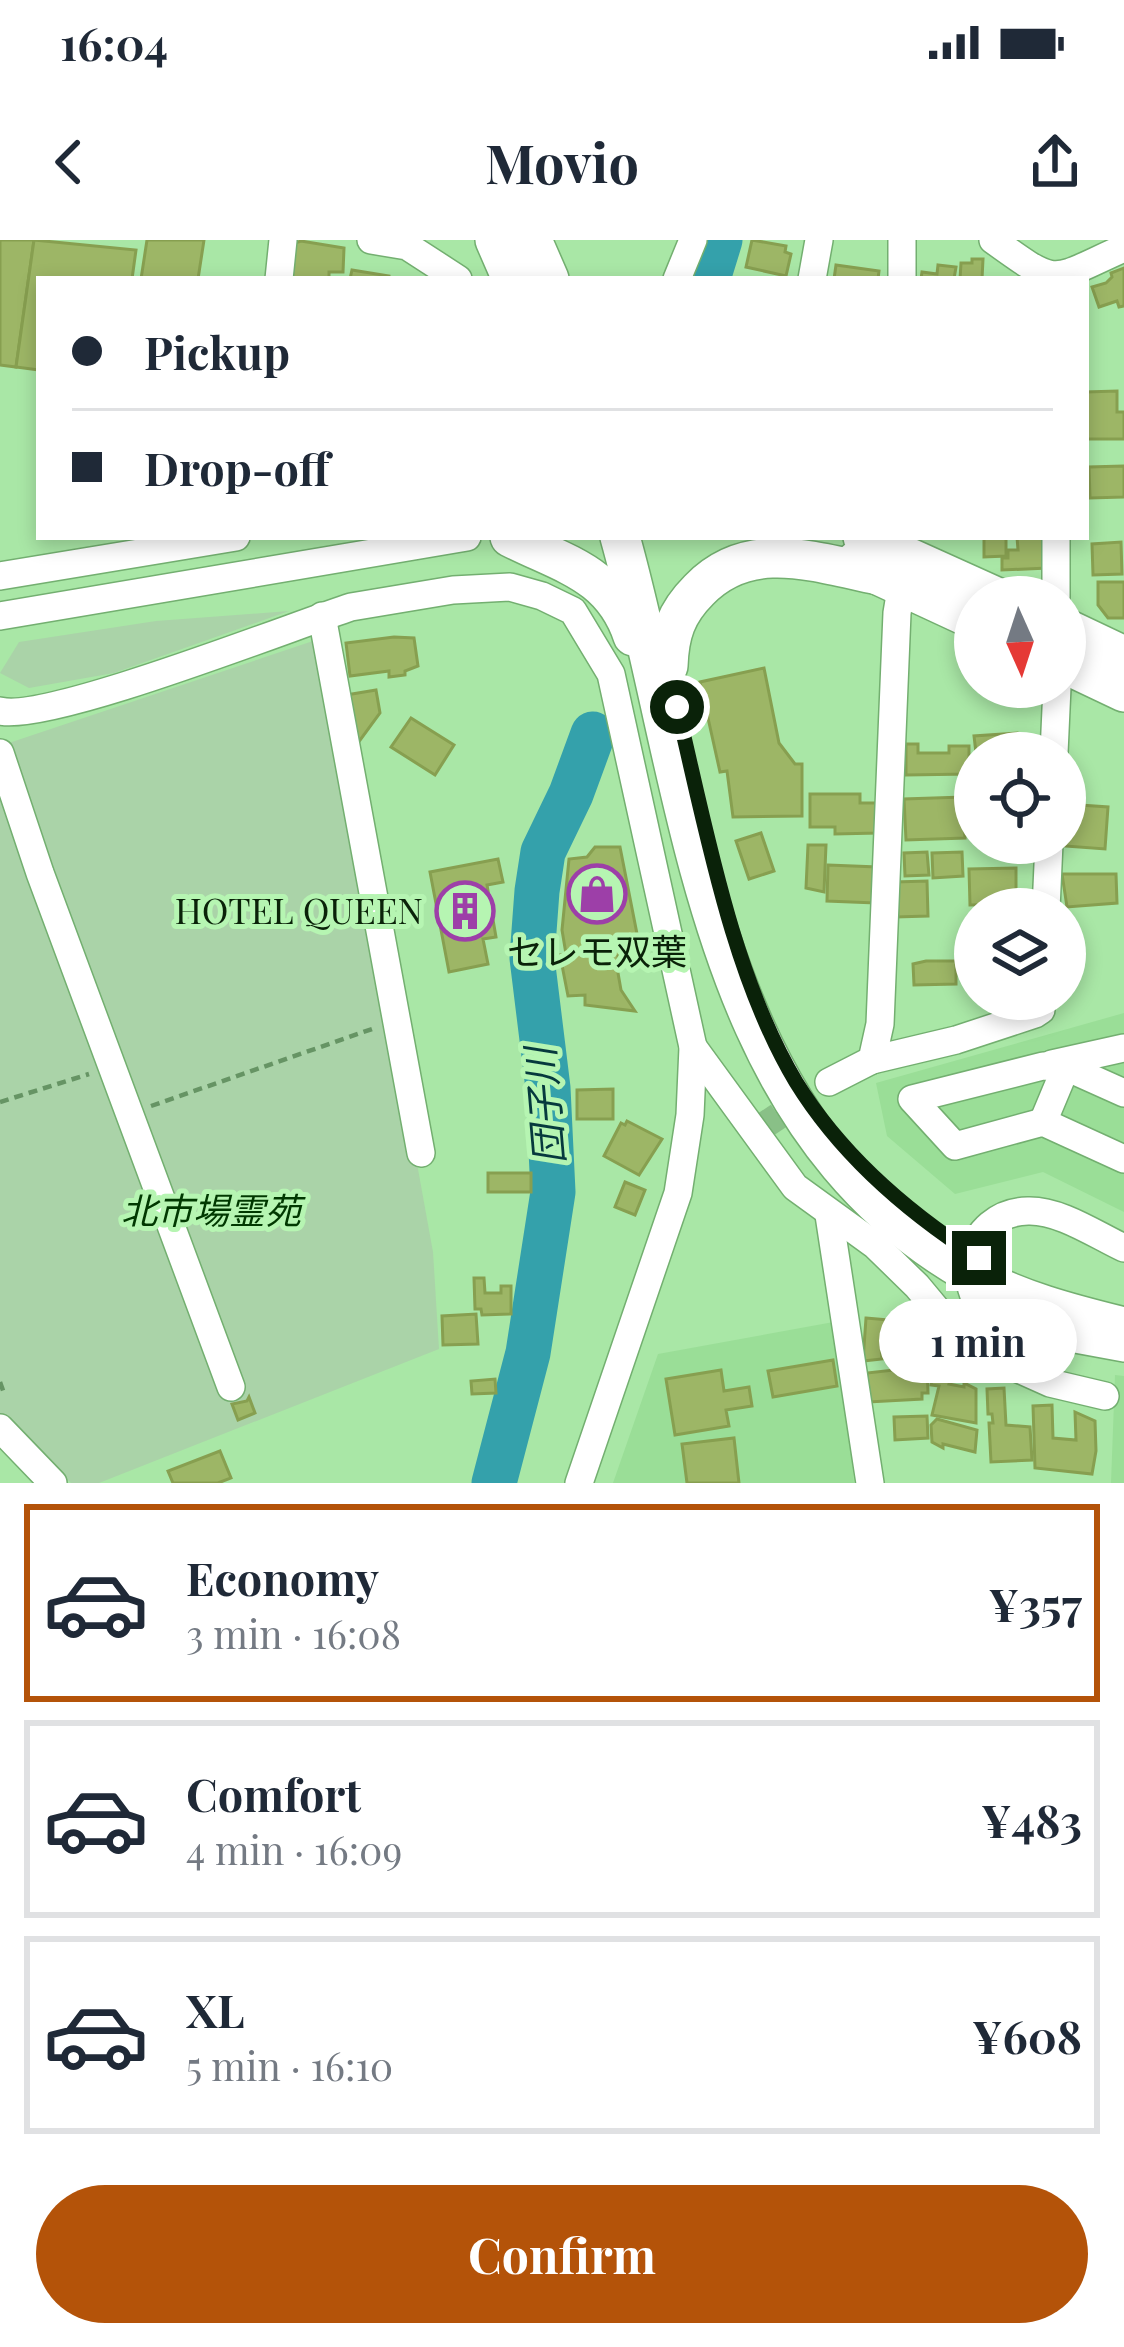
<!DOCTYPE html>
<html lang="en">
<head>
<meta charset="utf-8">
<style>
  body { margin:0; font-family:"Playfair Display","Noto Sans JP",serif; background:#f6f6f7; color:#1f2937; height:100vh; display:flex; flex-direction:column; font-size:45px; white-space:nowrap }
  * { box-sizing:border-box; margin:0 }
  p { font-size:39px; color:#747a83 }
  .icon { flex:none; width:66px; height:66px; fill:none; stroke:currentColor; stroke-width:2; stroke-linecap:round; stroke-linejoin:round }
  .map { position:relative; height:1243px; overflow:hidden }
  .side { display:flex; flex-direction:column; background:#fff; flex:1 }
  .side>* { flex:none }
  .top-card { position:absolute; left:36px; top:36px; width:1053px; height:264px; border-radius:0px; box-shadow:0 6px 18px #0003; display:grid; align-content:center; height:264px; padding:0 36px; background:#fff }
  .needle { width:78px; rotate:177deg }
  .tools { position:absolute; left:954px; top:336px; display:grid; gap:24px }
  .tools a { display:grid; place-items:center; width:132px; height:132px; border-radius:50%; background:#fff; box-shadow:0 6px 18px #0003; font-size:60px }
  .end { position:absolute; width:54px; height:54px; margin:-27px; border:15px solid #0a2209; background:#fff; box-shadow:0 0 0 6px #fff }
  .from { border-radius:50% }
  .bubble { position:absolute; height:84px; border-radius:42px; background:#fff; box-shadow:0 6px 18px #0003; font-size:39px; font-weight:700; line-height:84px; text-align:center }
  .top-card b { display:flex; align-items:center; gap:42px; height:114px; font-size:45px }
  .top-card b+b { border-top:3px solid #e0e1e3 }
  .top-card i { width:30px; height:30px; background:#1f2937 }
  ul { padding:21px 0 0; list-style:none }
  li { display:flex; align-items:center; gap:36px; height:198px; margin:0 24px 18px; padding:0 12px; border:6px solid #e0e1e3; border-radius:0px }
  li div { flex:1 }
  li b { display:block; font-size:45px }
  li em { font-style:normal; font-weight:700 }
  li.selected { border-color:#b45309 }
  li>.icon { width:108px; height:108px; stroke-width:1.5 }
  .primary-button { display:flex; gap:24px; margin-top:auto; padding:24px 36px }
  .primary-button a { flex:1; height:138px; border-radius:72px; background:#b45309; color:#fff; font-size:48px; font-weight:700; line-height:138px; text-align:center }
  .status { display:flex; justify-content:space-between; align-items:center; height:84px; padding:0 60px; background:#fff; direction:ltr }
  .status svg { height:33px; fill:currentColor }
  header { display:flex; justify-content:space-between; align-items:center; height:156px; padding:0 36px; background:#fff; font-size:54px; font-weight:700 }
  .map>svg:first-child { display:block }
</style>
</head>
<body>
<div class="status"><b>16:04</b><svg viewBox="0 0 49 12"><path d="M0 12V9h3v3zM5 12V6h3v6zM10 12V3h3v9zM15 12V0h3v12zM26 1h20v11H26zM47 4h2v5h-2z"/></svg></div>
<header><svg class="icon" aria-label="back" viewBox="0 0 24 24"><path d="M15 5l-7 7 7 7"/></svg>Movio<svg class="icon" aria-label="share" viewBox="0 0 24 24"><path d="M12 15V3M7 8l5-5 5 5M5 13v7h14v-7"/></svg></header>
<div class="map">
<svg width="1124" height="1243" viewBox="0 0 1124 1243">
  <rect width="100%" height="100%" fill="#a9e7a6"/>
  <g fill="#9ade97">
    <polygon points="1124,773 1124,972 1043,932 955,954 887,896 876,843"/>
    <polygon points="839,1081 854,1243 613,1243 658,1114"/>
    <polygon points="1115,1135 1124,1136 1124,1243 1111,1243"/>
  </g>
  <g fill="#aad3a8">
    <polygon points="289,371 114,433 29,448 0,433 19,402 156,381"/>
    <polygon points="322,398 433,1012 439,1109 99,1243 71,1243 0,1175 0,506"/>
  </g>
  <g fill="none" stroke-linecap="round" stroke-linejoin="round">
    <g stroke="#34a1ab" stroke-width="45">
      <polyline points="708,39 720,0"/>
      <polyline points="494,1243 528,1113 553,952 548,848 532,718 537,651 543,612 571,554 593,494"/>
    </g>
  </g>
  <g fill="#9db666" stroke="#879f50" stroke-width="3">
    <polygon points="0,0 34,0 16,127 0,125"/>
    <polygon points="34,0 136,10 132,39 39,39 39,130 16,127"/>
    <polygon points="147,0 204,0 198,39 141,39"/>
    <polygon points="752,0 786,6 785,12 791,14 786,36 746,27"/>
    <polygon points="301,1 344,8 343,32 329,32 329,39 291,39 292,4"/>
    <polygon points="972,19 983,19 982,39 960,39 961,23 972,23"/>
    <polygon points="836,25 879,31 878,39 834,39"/>
    <polygon points="938,25 956,27 954,39 921,39 922,32 937,34"/>
    <polygon points="1124,28 1124,66 1119,67 1117,61 1099,67 1092,47 1106,43 1112,37 1111,33"/>
    <polygon points="352,30 389,36 389,39 350,39"/>
    <polygon points="1117,151 1117,172 1124,172 1124,199 1086,199 1086,152"/>
    <polygon points="1124,226 1124,257 1090,258 1089,227"/>
    <polygon points="984,297 1006,297 1006,316 984,317"/>
    <polygon points="1017,297 1046,297 1047,328 1002,330 1002,318 1008,318 1008,310 1018,310"/>
    <polygon points="1121,302 1122,334 1093,335 1092,304"/>
    <polygon points="1098,342 1124,342 1124,378 1108,378 1098,365"/>
    <polygon points="394,397 414,398 418,426 405,431 405,435 389,437 389,431 350,436 346,403"/>
    <polygon points="764,428 779,503 795,524 802,524 802,576 733,577 727,531 720,532 700,442"/>
    <polygon points="376,450 380,473 355,507 346,455"/>
    <polygon points="411,478 454,505 435,535 391,507"/>
    <polygon points="1017,493 1018,513 976,513 974,496"/>
    <polygon points="906,504 918,504 918,513 949,513 949,506 969,506 969,534 906,535"/>
    <polygon points="810,554 860,554 860,563 878,563 878,593 835,594 835,587 810,587"/>
    <polygon points="963,557 965,598 906,600 904,559"/>
    <polygon points="1065,564 1108,567 1105,609 1052,605 1065,603"/>
    <polygon points="761,593 774,631 749,639 736,601"/>
    <polygon points="808,605 826,605 824,652 806,648"/>
    <polygon points="595,607 620,607 638,699 618,716 618,733 621,750 635,771 585,765 585,755 568,756 560,715 566,714 562,690 569,619 587,617"/>
    <polygon points="927,612 929,635 905,636 904,613"/>
    <polygon points="962,612 963,636 933,638 932,613"/>
    <polygon points="498,619 503,642 487,645 496,697 483,699 488,724 449,732 430,632"/>
    <polygon points="828,625 877,627 875,663 827,661"/>
    <polygon points="1016,628 1016,664 970,665 969,629"/>
    <polygon points="1062,634 1116,634 1117,663 1067,667"/>
    <polygon points="927,641 928,676 896,677 895,642"/>
    <polygon points="926,721 956,721 956,744 914,745 913,724"/>
    <polygon points="613,849 613,879 577,879 577,850"/>
    <polygon points="627,881 662,899 639,935 604,916 621,883 625,885"/>
    <rect x="488" y="933" width="43" height="19"/>
    <polygon points="625,942 645,950 635,975 615,967"/>
    <polygon points="474,1038 484,1038 485,1053 501,1053 501,1046 511,1046 511,1074 482,1075 481,1069 475,1069"/>
    <polygon points="476,1074 478,1104 443,1105 442,1076"/>
    <polygon points="866,1078 901,1081 897,1110 881,1108 882,1119 863,1121"/>
    <polygon points="833,1120 837,1146 773,1157 768,1131"/>
    <polygon points="927,1121 928,1153 922,1153 922,1159 869,1162 867,1133 912,1128 912,1122"/>
    <polygon points="934,1128 953,1132 949,1144 964,1147 964,1143 976,1149 976,1183 932,1175 939,1146 931,1145"/>
    <polygon points="721,1130 724,1151 749,1147 752,1166 726,1170 729,1186 675,1195 666,1139"/>
    <polygon points="495,1139 496,1153 472,1154 471,1141"/>
    <polygon points="1004,1148 1006,1185 1030,1187 1032,1220 991,1222 989,1183 993,1183 992,1174 988,1174 987,1149"/>
    <polygon points="249,1157 255,1173 238,1180 232,1164 247,1161"/>
    <polygon points="1052,1165 1053,1198 1076,1200 1075,1172 1095,1181 1096,1211 1092,1234 1035,1228 1033,1166"/>
    <polygon points="927,1176 928,1198 895,1200 894,1177"/>
    <polygon points="937,1179 977,1190 975,1212 943,1204 943,1208 932,1202 931,1185"/>
    <polygon points="734,1198 739,1243 687,1243 682,1204"/>
    <polygon points="220,1211 231,1238 218,1243 173,1243 168,1231"/>
  </g>
  <g fill="none" stroke-linecap="round" stroke-linejoin="round">
    <polyline stroke="#89c087" stroke-width="27" stroke-dasharray="27 14" stroke-linecap="butt" points="756,891 829,842"/>
    <g stroke="#73af70" stroke-width="30">
      <g id="minor">
        <polyline points="371,0 407,6 458,39"/>
        <path d="M 993,0 C 1061,49 1049,41 1124,8"/>
        <polyline points="279,39 283,0"/>
        <polyline points="677,39 693,0"/>
        <polyline points="812,39 819,0"/>
        <polyline points="902,39 902,0"/>
        <polyline points="0,336 236,297"/>
        <polyline points="1056,357 1056,297"/>
        <polyline points="0,376 467,297"/>
        <polyline points="322,376 421,913"/>
        <path d="M 0,471 C 47,483 290,387 351,367 L 453,350 L 510,347 L 542,356 L 573,371 L 611,434 L 693,807 L 690,875 L 678,953 L 579,1243"/>
        <polyline points="0,513 40,633 231,1147"/>
        <polyline points="1054,513 1057,447"/>
        <polyline points="1046,669 1049,603"/>
        <polyline points="693,807 795,947 875,1005 917,1046 967,1106 1050,1143 1105,1156"/>
        <polyline points="872,820 956,800 1035,774 1041,770 1041,759"/>
        <polyline points="1052,824 1124,808"/>
        <polyline points="829,842 872,820 880,784 897,373 902,343"/>
        <polyline points="1124,853 1066,827 1043,826 912,859 955,906 1043,882 1124,919"/>
        <polyline points="1043,882 1066,827"/>
        <polyline points="829,975 870,1243"/>
        <path d="M 1124,1008 C 1096,995 1060,970 1028,971 C 966,972 948,1053 999,1085 L 1124,1108"/>
        <polyline points="0,1188 53,1243"/>
      </g>
    </g>
    <g stroke="#73af70" stroke-width="42">
      <g id="highway">
        <polyline points="495,0 512,39"/>
        <polyline points="532,0 549,39"/>
        <path d="M 510,297 C 563,324 612,333 633,396"/>
        <path d="M 620,297 C 693,557 706,884 969,1033 C 1017,1060 1071,1074 1124,1087"/>
        <polyline points="863,297 996,357"/>
        <polyline points="856,321 878,335 975,380"/>
        <polyline points="1065,388 1124,416"/>
        <polyline points="1065,424 1124,452"/>
        <path d="M 668,426 C 669,394 676,373 699,350 C 749,298 815,322 878,335"/>
      </g>
    </g>
    <g stroke="#669464" stroke-width="4.5" stroke-dasharray="9 6" stroke-linecap="butt">
      <polyline points="0,862 89,834"/>
      <polyline points="151,866 372,789"/>
      <polyline points="0,1142 5,1156"/>
    </g>
    <use href="#minor" stroke="#fff" stroke-width="27"/>
    <use href="#highway" stroke="#fff" stroke-width="39"/>
  </g>
  <g fill="none" stroke-linecap="round" stroke-linejoin="round">
    <path stroke="#0a2209" stroke-width="15" d="M 677,467 C 706,588 732,735 796,842 C 841,915 907,972 979,1018"/>
  </g>
  <defs>
    <g id="shop-ring" transform="scale(3)"><circle r="9.5" fill="#b6f5b2" stroke="#9d3fa8" stroke-width="1.5"/><path d="M-5-2.5h2.3a2.7 3.5 0 0 1 5.4 0H5L5.5 6h-11ZM-1.5-2.5h3a1.5 2.3 0 0 0-3 0Z" fill="#9d3fa8"/></g>
    <g id="building-ring" transform="scale(3)"><circle r="9.5" fill="#b6f5b2" stroke="#9d3fa8" stroke-width="1.5"/><path d="M-4-6H4V6H1V3H-1V6H-4ZM-2.5-4.3h1.7v1.8h-1.7ZM.8-4.3h1.7v1.8H.8ZM-2.5-1h1.7V.8h-1.7ZM.8-1h1.7V.8H.8Z" fill="#9d3fa8"/></g>
  </defs>
  <g fill-rule="evenodd">
    <use href="#shop-ring" x="597" y="654"/>
    <use href="#building-ring" x="465" y="671"/>
  </g>
  <g text-anchor="middle" stroke-width="10" stroke-linejoin="round" paint-order="stroke">
    <g font-size="36" fill="#0a2209" stroke="#b6f5b2" text-anchor="end">
      <text x="423" y="684">HOTEL QUEEN</text>
      <text x="597" y="725" text-anchor="middle">セレモ双葉</text>
    </g>
    <g font-size="36" font-style="italic" fill="#003800" stroke="#b6f5b2">
      <text x="211" y="984">北市場霊苑</text>
    </g>
    <g font-size="39" font-style="italic" fill="#06393d" stroke="#b6f5b2">
      <text transform="translate(545 866) rotate(-95)" y="14">団子川</text>
    </g>
  </g>
</svg>
<div class="tools">
<a><svg class="needle" viewBox="-14 -14 28 28"><path d="M0-13l5 13h-10z" fill="#e53935"/><path d="M0 13l5-13h-10z" fill="#747a83"/></svg></a>
<a><svg class="icon" aria-label="locate" viewBox="0 0 24 24"><circle cx="12" cy="12" r="6"/><path d="M12 2v4M12 18v4M2 12h4M18 12h4"/></svg></a>
<a><svg class="icon" aria-label="layers" viewBox="0 0 24 24"><path d="M12 4l9 5-9 5-9-5zM3 14l9 5 9-5"/></svg></a>
</div>
<i class="end from" style="left:677px;top:467px"></i>
<i class="end" style="left:979px;top:1018px"></i>
<div class="bubble" style="left:879px;top:1059px;width:198px">1 min</div>
<div class="top-card">
<b><i class="from"></i>Pickup</b>
<b><i></i>Drop-off</b>
</div>
</div>
<section class="side">
<ul>
<li class="selected"><svg class="icon" aria-label="car" viewBox="0 0 24 24"><path d="M5 17H2v-5l4-1 3-4h7l3 4 3 1v5h-3M9 17h6M6 11h13"/><circle cx="7" cy="17" r="2"/><circle cx="17" cy="17" r="2"/></svg><div><b>Economy</b><p>3 min · 16:08</p></div><em>¥357</em></li>
<li><svg class="icon" aria-label="car" viewBox="0 0 24 24"><path d="M5 17H2v-5l4-1 3-4h7l3 4 3 1v5h-3M9 17h6M6 11h13"/><circle cx="7" cy="17" r="2"/><circle cx="17" cy="17" r="2"/></svg><div><b>Comfort</b><p>4 min · 16:09</p></div><em>¥483</em></li>
<li><svg class="icon" aria-label="car" viewBox="0 0 24 24"><path d="M5 17H2v-5l4-1 3-4h7l3 4 3 1v5h-3M9 17h6M6 11h13"/><circle cx="7" cy="17" r="2"/><circle cx="17" cy="17" r="2"/></svg><div><b>XL</b><p>5 min · 16:10</p></div><em>¥608</em></li>
</ul>
<div class="primary-button"><a>Confirm</a></div>
</section>
</body>
</html>
